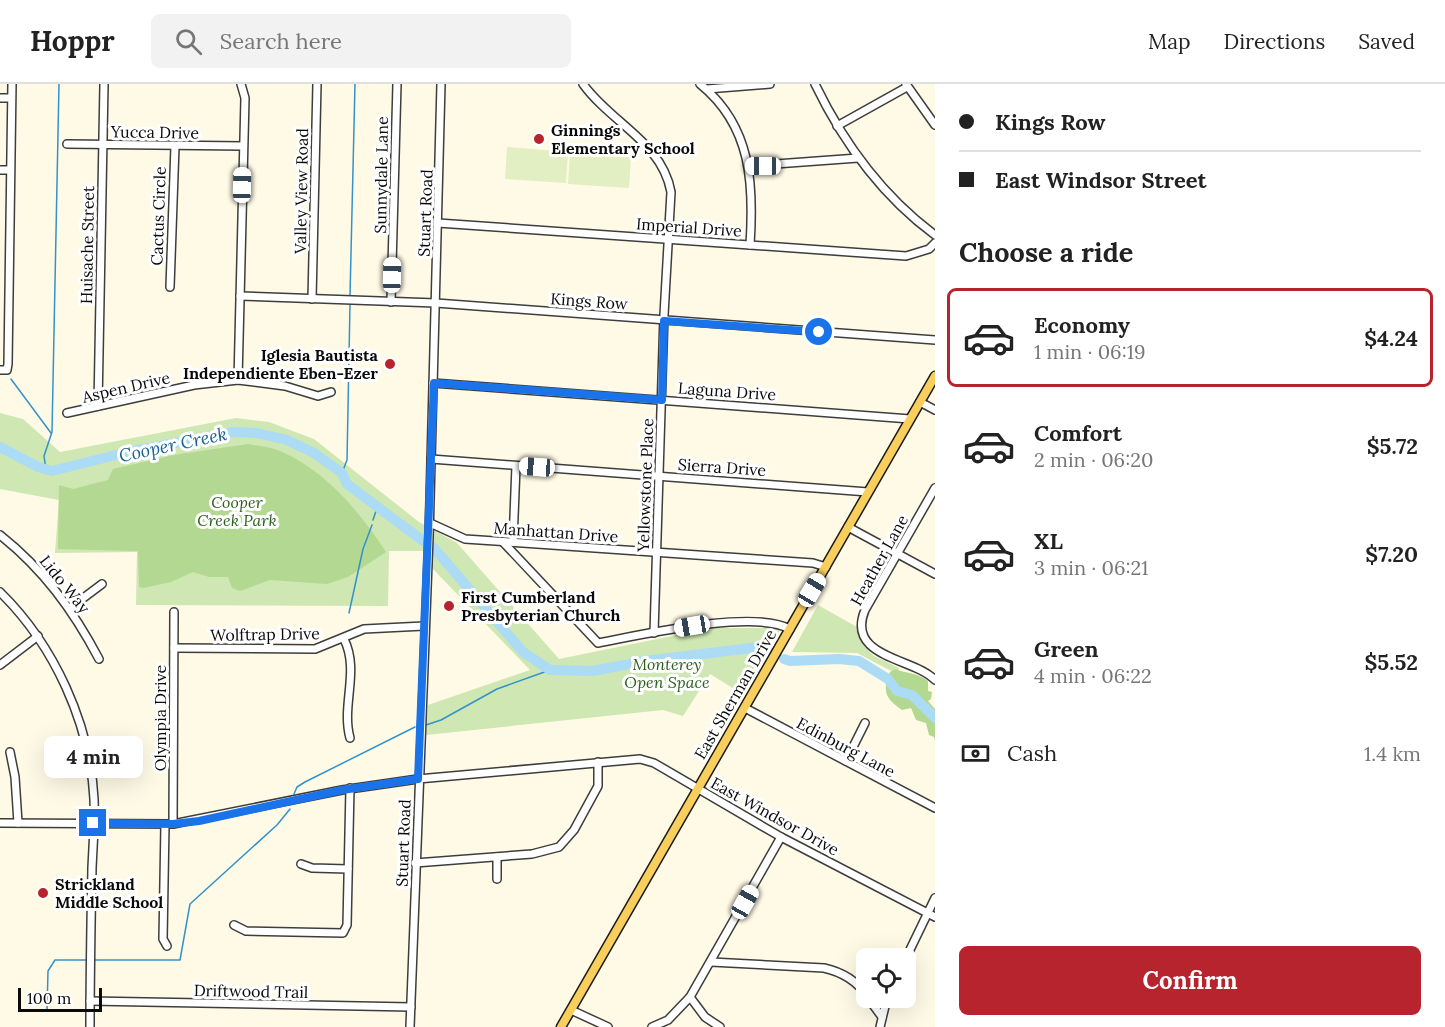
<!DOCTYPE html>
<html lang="en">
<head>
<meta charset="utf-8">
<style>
  body { margin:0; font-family:Lora,serif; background:#f2f2f2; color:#222; height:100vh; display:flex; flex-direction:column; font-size:22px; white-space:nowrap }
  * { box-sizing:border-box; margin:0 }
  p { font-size:20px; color:#767676 }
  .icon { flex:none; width:33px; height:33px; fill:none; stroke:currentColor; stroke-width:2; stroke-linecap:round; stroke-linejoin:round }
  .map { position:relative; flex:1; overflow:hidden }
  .panel { display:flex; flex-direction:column; background:#fff; width:510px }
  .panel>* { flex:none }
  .banner { display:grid; align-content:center; height:132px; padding:0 24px; background:#fff }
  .buttons { position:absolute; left:856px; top:864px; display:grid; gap:12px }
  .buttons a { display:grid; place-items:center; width:60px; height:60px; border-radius:9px; background:#fff; box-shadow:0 6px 24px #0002; font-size:30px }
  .scale { position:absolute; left:18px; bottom:15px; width:84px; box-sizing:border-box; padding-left:6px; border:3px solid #0a0a0a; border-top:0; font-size:16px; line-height:21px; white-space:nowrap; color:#0a0a0a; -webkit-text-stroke:4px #fff; paint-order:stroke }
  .end { position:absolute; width:27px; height:27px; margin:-14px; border:8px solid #1a73e8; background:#fff; box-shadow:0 0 0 3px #fff }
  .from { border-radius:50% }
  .bubble { position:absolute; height:42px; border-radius:9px; background:#fff; box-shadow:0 6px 24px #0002; font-size:20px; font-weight:700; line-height:42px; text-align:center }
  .car { position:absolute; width:18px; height:36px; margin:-18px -9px; border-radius:8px; box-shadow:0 0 4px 2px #0007; background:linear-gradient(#fff 24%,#345 0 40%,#fff 0 76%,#345 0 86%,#fff 0) }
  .banner b { display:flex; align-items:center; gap:21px; height:57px; font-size:22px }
  .banner b+b { border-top:2px solid #e0e0e0 }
  .banner i { width:15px; height:15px; background:#222 }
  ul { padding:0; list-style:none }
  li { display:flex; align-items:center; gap:18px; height:99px; margin:0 12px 9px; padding:0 12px; border:3px solid transparent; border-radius:9px }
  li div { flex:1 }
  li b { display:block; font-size:22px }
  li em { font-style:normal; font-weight:700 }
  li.current { border-color:#b7242e }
  li>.icon { width:54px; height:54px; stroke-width:1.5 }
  h2 { padding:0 24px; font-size:27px; line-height:72px }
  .pay { display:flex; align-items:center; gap:15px; height:66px; padding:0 24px; font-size:22px }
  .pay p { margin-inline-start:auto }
  .primary-button { display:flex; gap:12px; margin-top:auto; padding:12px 24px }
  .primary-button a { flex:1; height:69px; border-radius:9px; background:#b7242e; color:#fff; font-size:24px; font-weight:700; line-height:69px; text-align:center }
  header { display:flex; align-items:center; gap:36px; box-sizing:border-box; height:84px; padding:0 30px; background:#fff; border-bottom:2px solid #e0e0e0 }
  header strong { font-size:28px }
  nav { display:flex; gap:33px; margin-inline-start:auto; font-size:21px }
  .search { width:420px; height:54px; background:#f2f2f2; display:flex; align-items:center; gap:15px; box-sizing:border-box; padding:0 21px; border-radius:9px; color:#767676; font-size:22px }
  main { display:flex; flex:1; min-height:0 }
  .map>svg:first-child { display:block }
</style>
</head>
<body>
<header>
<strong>Hoppr</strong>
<div class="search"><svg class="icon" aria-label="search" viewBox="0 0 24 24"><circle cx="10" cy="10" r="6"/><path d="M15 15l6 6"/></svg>Search here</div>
<nav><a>Map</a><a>Directions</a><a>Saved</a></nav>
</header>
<main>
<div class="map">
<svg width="935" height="943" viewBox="0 0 935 943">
  <rect width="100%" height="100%" fill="#fffae6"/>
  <g fill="#cfe7b2">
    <polygon points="0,329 23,335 60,368 236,334 269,338 314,355 419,438 457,459 559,575 711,544 775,544 780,546 744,611 710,590 683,632 663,626 426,651 428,621 530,586 432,484 423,467 389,467 388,522 136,521 137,468 55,469 59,416 0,405"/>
    <polygon points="818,521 857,543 865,563 874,572 899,584 897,590 857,569 792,568"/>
  </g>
  <g fill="#b2d891">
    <path d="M 248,360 C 258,362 270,363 280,367 C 325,386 360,428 386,468 L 348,493 L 327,500 L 270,496 L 240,507 L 232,504 L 228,493 L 209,493 L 193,488 L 171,498 L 143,504 L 139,503 L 138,467 L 58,465 L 59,401 L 73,405 L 108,396 L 113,385 L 174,371 Z"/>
    <path d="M 895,585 C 907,590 916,588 928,597 L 928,607 L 932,608 L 931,615 L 928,617 L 935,625 L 935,657 L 934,653 L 929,651 L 926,639 L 916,636 L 911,624 L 902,626 C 885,614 882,607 890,588 Z"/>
  </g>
  <g fill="#e1efc3">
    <polygon points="507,63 568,68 566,99 505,95"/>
    <polygon points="570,68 631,73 629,104 568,100"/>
  </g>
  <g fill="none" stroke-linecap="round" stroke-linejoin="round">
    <g stroke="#3492cb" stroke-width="1.5">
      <polyline points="350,212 355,0"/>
      <polyline points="11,295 51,349"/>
      <polyline points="46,386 44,372 52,348 59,0"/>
      <polyline points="342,389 347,376 350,220"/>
      <polyline points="373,436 377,424"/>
      <polyline points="349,529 363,465 372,441"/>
      <polyline points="426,641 441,636 497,605 550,586"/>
      <polyline points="294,710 297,703 305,698 415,643"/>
      <polyline points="95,876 180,876 190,820 277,741 290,725"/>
      <polyline points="42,927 47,926 48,887 55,876 87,876"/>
    </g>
    <g stroke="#acdbf5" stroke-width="10">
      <polyline points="0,363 38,383 52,387 128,368 233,348 257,349 287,356 314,369 342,389 347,400 423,457"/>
      <polyline points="434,464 523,568 550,586 593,587 645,577 759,563 767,565"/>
      <polyline points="784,575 790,577 839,575 859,577 888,595 897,607 912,611 935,634"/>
    </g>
    <g stroke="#3d3d3d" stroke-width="10">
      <g id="minor">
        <path d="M 583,0 C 611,39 662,58 671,108 L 664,231 L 654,549"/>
        <path d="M 700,0 C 752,42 754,101 750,161"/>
        <path d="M 815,0 C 844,60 881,111 935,151"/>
        <polyline points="906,0 935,41"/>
        <polyline points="707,5 770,0"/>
        <polyline points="0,14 11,14"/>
        <polyline points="837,42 907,3"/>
        <polyline points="67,60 243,62"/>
        <polyline points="749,82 858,74"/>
        <polyline points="0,86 10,86"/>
        <polyline points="438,139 906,172 929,165 935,159"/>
        <polyline points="170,203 175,62"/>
        <polyline points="240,212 436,219 935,256"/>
        <polyline points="312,215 317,0"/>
        <polyline points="391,218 397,0"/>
        <polyline points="0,286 7,286 8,280 12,0"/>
        <polyline points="238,296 245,14 241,0"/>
        <polyline points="433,299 910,335"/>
        <polyline points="920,318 935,326"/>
        <polyline points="98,322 104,0"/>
        <polyline points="67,329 194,301 238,296 285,302 318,312 331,308"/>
        <polyline points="431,375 868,408"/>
        <path d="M 935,404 L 865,526 C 845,574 915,574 935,596"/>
        <polyline points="430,439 465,455 813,479 826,483"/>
        <polyline points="848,443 935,490"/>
        <path d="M 0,451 C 43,485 73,526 99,575"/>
        <path d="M 503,458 L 598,559 C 641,551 753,525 790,545"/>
        <polyline points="513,458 516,382"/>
        <path d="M 0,508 C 54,561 90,639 94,715 C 95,738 93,761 92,784 C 91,837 90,890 90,943"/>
        <polyline points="70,524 102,500"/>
        <path d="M 344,555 C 360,587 341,621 350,654"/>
        <polyline points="174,564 315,565 364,545 424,542"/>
        <polyline points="0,581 38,552"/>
        <polyline points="745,624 935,724"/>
        <polyline points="10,668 15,693 18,739"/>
        <polyline points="846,677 865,639"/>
        <polyline points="0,739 173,740 342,706 418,695 640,675 654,679 781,753 935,833"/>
        <polyline points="165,740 163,855 167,862"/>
        <polyline points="173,740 174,528"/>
        <polyline points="497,773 497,795"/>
        <polyline points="415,779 532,770 559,763 574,746 598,702 598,678"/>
        <polyline points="301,780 312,784 348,785"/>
        <polyline points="234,841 246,847 343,849 347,841 350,704"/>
        <polyline points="906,874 935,814"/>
        <path d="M 711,878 L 824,884 C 842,888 857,897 867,912"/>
        <polyline points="690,913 705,933 720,943"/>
        <polyline points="868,914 882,933"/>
        <polyline points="90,917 411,923"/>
        <polyline points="571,926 608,943"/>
        <polyline points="410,943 429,453 441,0"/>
        <polyline points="652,943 668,936 690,913 781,753"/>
        <polyline points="880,943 887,914"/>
      </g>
    </g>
    <g stroke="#1b1b1b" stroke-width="11">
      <polyline id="major" points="561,943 935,292"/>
    </g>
    <use href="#minor" stroke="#fff" stroke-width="7"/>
    <use href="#major" stroke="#f8cf5d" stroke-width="8"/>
  </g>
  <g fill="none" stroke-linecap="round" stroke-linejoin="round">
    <polyline stroke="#1a73e8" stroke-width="8" points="93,739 173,740 199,737 342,706 418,695 434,299 662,316 664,237 819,248"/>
  </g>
  <g fill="#b7242e" stroke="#fff" stroke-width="2">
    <circle cx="539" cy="55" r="6"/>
    <circle cx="390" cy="280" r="6"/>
    <circle cx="449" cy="522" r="6"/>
    <circle cx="43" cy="809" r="6"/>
  </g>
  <g text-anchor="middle" stroke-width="6" stroke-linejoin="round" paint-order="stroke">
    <g font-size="16" font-weight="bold" fill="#0a0a0a" stroke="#fff" text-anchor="start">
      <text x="551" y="52">Ginnings<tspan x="551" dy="18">Elementary School</tspan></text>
      <text x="378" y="277" text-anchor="end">Iglesia Bautista<tspan x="378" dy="18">Independiente Eben-Ezer</tspan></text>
      <text x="461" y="519">First Cumberland<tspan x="461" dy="18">Presbyterian Church</tspan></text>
      <text x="55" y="806">Strickland<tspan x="55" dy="18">Middle School</tspan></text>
    </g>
    <g font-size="16" fill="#0a0a0a" stroke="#fff">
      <text transform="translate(155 48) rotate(1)" y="6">Yucca Drive</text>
      <text transform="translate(381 91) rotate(-89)" y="6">Sunnydale Lane</text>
      <text transform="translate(301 107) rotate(-89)" y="6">Valley View Road</text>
      <text transform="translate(425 129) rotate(-88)" y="6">Stuart Road</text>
      <text transform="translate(158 132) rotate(-88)" y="6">Cactus Circle</text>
      <text transform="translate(689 143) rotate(4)" y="6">Imperial Drive</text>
      <text transform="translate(87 161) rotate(-89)" y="6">Huisache Street</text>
      <text transform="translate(589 217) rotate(4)" y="6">Kings Row</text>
      <text transform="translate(126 303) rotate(-13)" y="6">Aspen Drive</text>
      <text transform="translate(727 307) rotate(4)" y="6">Laguna Drive</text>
      <text transform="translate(722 383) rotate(4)" y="6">Sierra Drive</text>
      <text transform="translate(645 401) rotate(-88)" y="6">Yellowstone Place</text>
      <text transform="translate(556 448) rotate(4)" y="6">Manhattan Drive</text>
      <text transform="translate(879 476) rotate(-61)" y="6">Heather Lane</text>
      <text transform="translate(65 500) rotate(51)" y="6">Lido Way</text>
      <text transform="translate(265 550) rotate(-1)" y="6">Wolftrap Drive</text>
      <text transform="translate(735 610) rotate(-60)" y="6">East Sherman Drive</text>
      <text transform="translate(160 634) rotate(-90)" y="6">Olympia Drive</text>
      <text transform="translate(846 663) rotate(28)" y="6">Edinburg Lane</text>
      <text transform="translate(775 732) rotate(29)" y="6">East Windsor Drive</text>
      <text transform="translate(403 759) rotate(-88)" y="6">Stuart Road</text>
      <text transform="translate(251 907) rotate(1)" y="6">Driftwood Trail</text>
    </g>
    <g font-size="16" font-style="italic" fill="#2b5f1c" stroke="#fff">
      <text x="237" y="424">Cooper<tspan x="237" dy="18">Creek Park</tspan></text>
      <text x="667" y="586">Monterey<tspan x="667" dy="18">Open Space</tspan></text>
    </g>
    <g font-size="18" font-style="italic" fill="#166298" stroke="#fff">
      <text transform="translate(173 361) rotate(-12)" y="6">Cooper Creek</text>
    </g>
  </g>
</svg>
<div class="buttons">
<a><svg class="icon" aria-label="locate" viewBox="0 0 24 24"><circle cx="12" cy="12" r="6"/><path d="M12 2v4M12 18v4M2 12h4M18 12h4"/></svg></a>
</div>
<div class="scale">100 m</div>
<i class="end from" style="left:819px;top:248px"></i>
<i class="end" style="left:93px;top:739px"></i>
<div class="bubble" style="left:44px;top:652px;width:99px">4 min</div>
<i class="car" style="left:763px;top:82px;rotate:270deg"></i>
<i class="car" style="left:242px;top:101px;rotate:1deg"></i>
<i class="car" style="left:392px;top:191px;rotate:1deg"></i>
<i class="car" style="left:537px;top:383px;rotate:274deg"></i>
<i class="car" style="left:812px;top:506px;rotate:31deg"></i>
<i class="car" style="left:692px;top:542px;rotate:260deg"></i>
<i class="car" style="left:745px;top:818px;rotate:29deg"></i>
</div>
<section class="panel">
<div class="banner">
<b><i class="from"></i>Kings Row</b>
<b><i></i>East Windsor Street</b>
</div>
<h2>Choose a ride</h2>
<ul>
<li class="current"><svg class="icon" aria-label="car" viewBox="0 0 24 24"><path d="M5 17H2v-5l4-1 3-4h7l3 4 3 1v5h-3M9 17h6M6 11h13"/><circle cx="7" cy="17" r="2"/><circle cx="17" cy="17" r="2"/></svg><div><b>Economy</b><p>1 min · 06:19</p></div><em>$4.24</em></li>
<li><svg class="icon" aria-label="car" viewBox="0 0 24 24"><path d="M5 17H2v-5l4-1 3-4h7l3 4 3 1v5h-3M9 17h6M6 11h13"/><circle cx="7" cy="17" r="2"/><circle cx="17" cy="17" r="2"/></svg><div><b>Comfort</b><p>2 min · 06:20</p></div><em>$5.72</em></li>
<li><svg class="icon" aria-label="car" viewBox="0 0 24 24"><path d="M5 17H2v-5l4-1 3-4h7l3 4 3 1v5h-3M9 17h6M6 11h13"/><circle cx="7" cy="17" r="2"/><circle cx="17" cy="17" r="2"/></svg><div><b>XL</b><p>3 min · 06:21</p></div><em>$7.20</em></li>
<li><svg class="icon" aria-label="car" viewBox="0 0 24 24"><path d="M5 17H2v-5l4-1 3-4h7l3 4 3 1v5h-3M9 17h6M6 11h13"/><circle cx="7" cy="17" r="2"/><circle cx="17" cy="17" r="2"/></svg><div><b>Green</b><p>4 min · 06:22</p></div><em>$5.52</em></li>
</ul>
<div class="pay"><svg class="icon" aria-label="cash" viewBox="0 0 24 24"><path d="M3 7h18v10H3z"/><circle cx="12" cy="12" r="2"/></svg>Cash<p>1.4 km</p></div>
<div class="primary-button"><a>Confirm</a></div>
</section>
</main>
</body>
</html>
